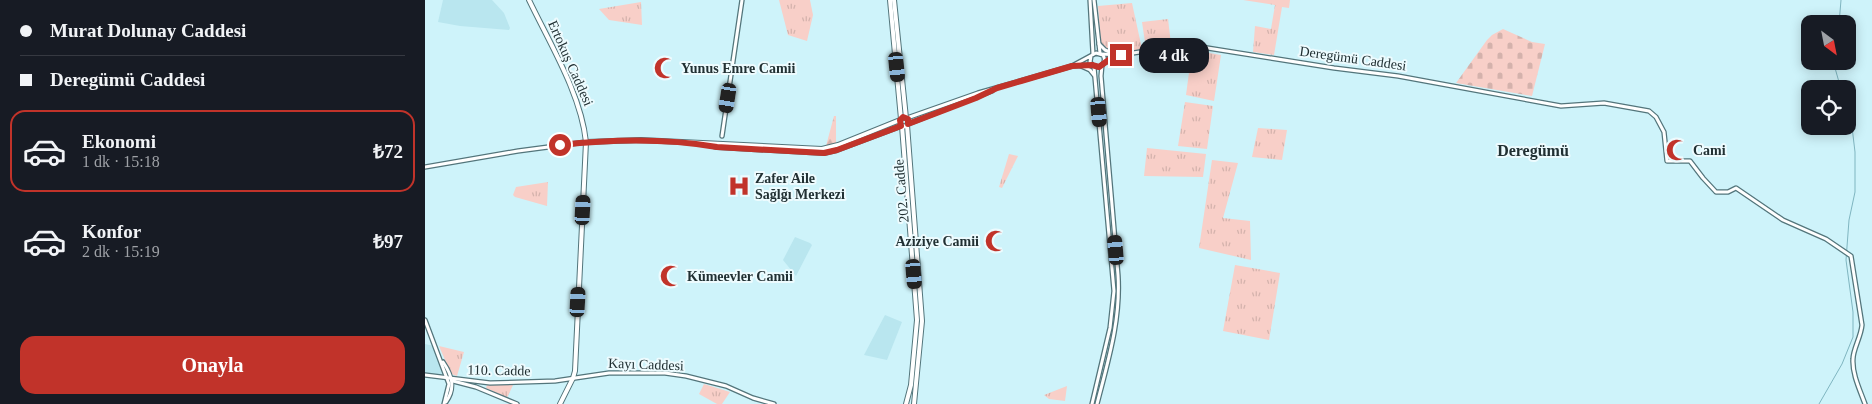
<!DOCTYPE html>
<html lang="tr">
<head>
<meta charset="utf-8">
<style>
  body { margin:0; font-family:Georgia,serif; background:#242831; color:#f1f3f6; height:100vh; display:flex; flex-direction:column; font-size:19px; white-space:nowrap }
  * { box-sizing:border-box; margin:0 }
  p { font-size:16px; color:#9ea1a6 }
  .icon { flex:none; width:28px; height:28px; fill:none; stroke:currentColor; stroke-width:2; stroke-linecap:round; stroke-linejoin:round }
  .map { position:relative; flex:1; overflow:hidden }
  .side { display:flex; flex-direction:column; background:#171b24; width:425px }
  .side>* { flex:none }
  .top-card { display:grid; align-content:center; height:110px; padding:0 20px; background:#171b24 }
  .needle { width:32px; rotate:148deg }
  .controls { position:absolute; left:1376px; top:15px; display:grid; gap:10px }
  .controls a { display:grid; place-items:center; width:55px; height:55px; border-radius:10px; background:#171b24; box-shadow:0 2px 12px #0003; font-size:25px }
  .end { position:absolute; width:22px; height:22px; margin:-11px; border:6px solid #c1332a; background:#fff; box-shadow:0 0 0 2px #fff }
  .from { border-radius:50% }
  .bubble { position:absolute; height:35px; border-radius:15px; background:#171b24; box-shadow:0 2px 12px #0003; font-size:16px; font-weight:600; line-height:35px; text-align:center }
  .car { position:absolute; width:15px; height:30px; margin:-15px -8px; border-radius:6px; box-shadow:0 0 4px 1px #0007; background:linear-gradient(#222 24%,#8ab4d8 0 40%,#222 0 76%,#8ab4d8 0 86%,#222 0) }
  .top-card b { display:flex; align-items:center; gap:18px; height:48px; font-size:19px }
  .top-card b+b { border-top:1px solid #363941 }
  .top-card i { width:12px; height:12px; background:#f1f3f6 }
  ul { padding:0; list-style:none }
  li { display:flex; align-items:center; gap:15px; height:82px; margin:0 10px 8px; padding:0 10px; border:2px solid transparent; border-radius:15px }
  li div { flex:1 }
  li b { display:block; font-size:19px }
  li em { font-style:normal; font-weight:600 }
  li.on { border-color:#c1332a }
  li>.icon { width:45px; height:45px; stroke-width:1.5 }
  .primary-button { display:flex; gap:10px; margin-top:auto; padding:10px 20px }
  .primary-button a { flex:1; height:58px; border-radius:15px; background:#c1332a; color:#fff; font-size:20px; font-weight:600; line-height:58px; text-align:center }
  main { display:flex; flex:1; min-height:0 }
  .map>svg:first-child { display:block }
</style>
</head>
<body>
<main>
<section class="side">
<div class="top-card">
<b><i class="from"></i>Murat Dolunay Caddesi</b>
<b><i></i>Deregümü Caddesi</b>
</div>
<ul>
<li class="on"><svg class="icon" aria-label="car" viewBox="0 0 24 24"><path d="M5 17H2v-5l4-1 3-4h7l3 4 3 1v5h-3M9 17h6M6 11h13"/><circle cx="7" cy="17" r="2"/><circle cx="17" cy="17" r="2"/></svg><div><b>Ekonomi</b><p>1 dk · 15:18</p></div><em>₺72</em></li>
<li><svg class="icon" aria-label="car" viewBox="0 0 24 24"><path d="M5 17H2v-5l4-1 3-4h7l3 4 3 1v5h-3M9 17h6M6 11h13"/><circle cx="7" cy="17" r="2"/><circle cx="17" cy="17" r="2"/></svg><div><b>Konfor</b><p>2 dk · 15:19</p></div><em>₺97</em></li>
</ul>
<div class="primary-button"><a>Onayla</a></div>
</section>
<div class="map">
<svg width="1447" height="404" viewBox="0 0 1447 404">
  <defs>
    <pattern id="grass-tufts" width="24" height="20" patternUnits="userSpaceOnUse" patternTransform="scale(1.25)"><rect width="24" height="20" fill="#f8cfc8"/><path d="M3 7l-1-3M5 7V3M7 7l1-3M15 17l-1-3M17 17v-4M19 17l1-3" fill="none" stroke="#d4b2ac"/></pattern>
    <pattern id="forest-firs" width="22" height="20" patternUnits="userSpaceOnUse" patternTransform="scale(1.25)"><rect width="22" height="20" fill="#f8cfc8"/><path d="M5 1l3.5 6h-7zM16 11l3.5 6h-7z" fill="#d4b2ac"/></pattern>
    <pattern id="cemetery-stones" width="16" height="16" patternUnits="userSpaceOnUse" patternTransform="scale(1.25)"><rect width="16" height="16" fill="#f8cfc8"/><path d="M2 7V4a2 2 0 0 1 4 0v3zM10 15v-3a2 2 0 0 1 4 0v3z" fill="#d4b2ac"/></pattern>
  </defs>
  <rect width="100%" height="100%" fill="#cef3fa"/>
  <g fill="#b9e6ef">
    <polygon points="18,0 67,0 79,13 85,28 84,30 35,26 13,22"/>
    <polygon points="370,237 385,243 387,245 371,276 358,260"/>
    <polygon points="460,315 477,322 462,360 439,355"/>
    <polygon points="0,344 9,346 20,377 0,374"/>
  </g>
  <g fill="url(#grass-tufts)">
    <polygon points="354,0 385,0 388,15 382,41 363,35"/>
    <polygon points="818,0 865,0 864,8 857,7 849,55 828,52 830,26 846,29 850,5"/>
    <polygon points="216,2 217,25 184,20 174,9"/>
    <path d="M 707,3 L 717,49 C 703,52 689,55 676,46 L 673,6 Z"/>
    <polygon points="743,19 746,44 721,49 717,22"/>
    <polygon points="767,50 796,55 789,101 761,95"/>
    <polygon points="760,102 788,106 782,149 753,146"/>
    <polygon points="833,128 862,130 857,160 827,157"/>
    <polygon points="722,148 781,154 778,177 719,176"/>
    <polygon points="584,154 593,156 577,188 574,187"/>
    <polygon points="787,160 813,163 798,218 825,221 826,260 774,248"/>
    <polygon points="123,182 122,206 90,197 88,195 91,187"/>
    <polygon points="810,265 855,273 844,340 798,331"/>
    <polygon points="14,346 39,352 32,376 26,374"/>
    <polygon points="279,384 305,392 297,404 292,404 274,394"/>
    <polygon points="62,385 88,385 82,398 61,388"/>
    <polygon points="642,386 640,401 624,399 619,395"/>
  </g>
  <polygon fill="url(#forest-firs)" points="409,116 411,116 411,143 401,146"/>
  <polygon fill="url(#cemetery-stones)" points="1078,29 1107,42 1120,44 1107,96 1031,83 1062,40 1067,35"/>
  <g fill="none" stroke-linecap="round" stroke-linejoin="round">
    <g stroke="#7fb5c0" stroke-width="1">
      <polyline points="1414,24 1416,0"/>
      <polyline points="1408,61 1416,89"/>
      <polyline points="1394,404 1417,364 1428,337 1428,312 1421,260 1424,220 1430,192 1430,152 1427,127 1422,112"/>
    </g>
    <g stroke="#53757b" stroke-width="5.5">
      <g id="tertiary">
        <polyline points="665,0 668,54"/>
        <polyline points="669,0 675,53"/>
        <polyline points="674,44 680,50 687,53"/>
        <polyline points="676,54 695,55 679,63"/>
        <path d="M 695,55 L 754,46 L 770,46 L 909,68 L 973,76 L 1136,106 L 1179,103 L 1224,111 L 1231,117 L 1239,132 L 1242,161 L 1265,161 L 1278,178 L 1291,192 L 1303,192 L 1311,188 L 1358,220 L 1401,239 L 1426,256 L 1437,325 C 1436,337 1428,349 1428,359 C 1427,374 1435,390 1440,404"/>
        <path d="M 666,56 L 665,62 L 668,66 L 674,67 C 679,65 681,60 678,55 L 671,53 L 647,66 L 667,65"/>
        <polyline points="656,66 665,70 669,75"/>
        <polyline points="482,118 553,93 647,66"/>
        <polyline points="483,124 567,91"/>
        <polyline points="297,136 317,0"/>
        <polyline points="0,167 93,151 161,142"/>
        <polyline points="0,320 24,384 19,404"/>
        <path d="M 18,362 C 27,375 31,388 21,402"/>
        <polyline points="0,375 65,383 130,381 184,373 240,373 261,376 301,386 328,398 349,404"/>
        <polyline points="28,381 51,387 92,404"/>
        <polyline points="667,404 685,328 689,291 669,67"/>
        <path d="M 672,404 C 683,361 696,319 693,275 L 676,76 L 677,65"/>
      </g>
    </g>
    <g stroke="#53757b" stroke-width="6">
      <g id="secondary">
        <path d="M 104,0 C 125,44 156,94 161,142 L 150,371 L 148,378 L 135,404"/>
        <polyline points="465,0 476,119"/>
        <polyline points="469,0 481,118"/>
        <circle cx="479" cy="122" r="4.5"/>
        <polyline points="482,125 497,321 489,404"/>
        <polyline points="477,126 492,320 486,385 481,404"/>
        <polyline points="161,142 216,140 397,149 413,145 475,120"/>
        <polyline points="281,144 292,147 399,153 412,150 476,126"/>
      </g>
    </g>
    <use href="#tertiary" stroke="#fff" stroke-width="3"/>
    <use href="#secondary" stroke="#fff" stroke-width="4"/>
  </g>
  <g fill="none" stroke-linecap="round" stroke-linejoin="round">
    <path stroke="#c1332a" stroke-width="6" d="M 135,145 C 188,139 240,138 292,147 L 399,153 L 412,150 L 476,126 L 475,120 L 478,117 L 483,119 L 483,124 L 551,98 L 572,88 L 596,81 L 647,66 L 667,65 L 674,67 L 685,59 L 696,55"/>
  </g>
  <defs>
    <g id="mosque-bare" transform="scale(1.725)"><path d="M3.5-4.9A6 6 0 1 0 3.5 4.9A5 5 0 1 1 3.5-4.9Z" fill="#c1332a" stroke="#edfbfe" stroke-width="2.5" paint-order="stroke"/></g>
    <g id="hospital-bare" transform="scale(1.725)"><path d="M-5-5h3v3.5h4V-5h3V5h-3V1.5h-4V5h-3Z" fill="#c1332a" stroke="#edfbfe" stroke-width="2.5" paint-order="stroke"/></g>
  </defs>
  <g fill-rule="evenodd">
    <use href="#mosque-bare" x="240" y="68"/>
    <use href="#mosque-bare" x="1252" y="150"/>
    <use href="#hospital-bare" x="314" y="186"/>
    <use href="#mosque-bare" x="571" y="241"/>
    <use href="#mosque-bare" x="246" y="276"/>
  </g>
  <g text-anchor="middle" stroke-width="4" stroke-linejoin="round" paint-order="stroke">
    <g font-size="14" fill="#213033" stroke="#edfbfe">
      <text transform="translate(928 58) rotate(8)" y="5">Deregümü Caddesi</text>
      <text transform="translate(146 63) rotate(66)" y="5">Ertokuş Caddesi</text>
      <text transform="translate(476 191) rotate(-95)" y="5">202. Cadde</text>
      <text transform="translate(221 364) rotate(2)" y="5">Kayı Caddesi</text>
      <text transform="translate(74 370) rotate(1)" y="5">110. Cadde</text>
    </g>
    <g font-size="14" font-weight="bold" fill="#213033" stroke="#edfbfe" text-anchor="start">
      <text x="256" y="73">Yunus Emre Camii</text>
      <text x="1268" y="155">Cami</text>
      <text x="330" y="183">Zafer Aile<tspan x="330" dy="16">Sağlğı Merkezi</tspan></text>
      <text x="554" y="246" text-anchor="end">Aziziye Camii</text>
      <text x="262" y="281">Kümeevler Camii</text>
    </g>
    <g font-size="16" font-weight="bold" fill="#213033" stroke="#edfbfe">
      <text x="1108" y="156">Deregümü</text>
    </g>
  </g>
</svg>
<div class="controls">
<a><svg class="needle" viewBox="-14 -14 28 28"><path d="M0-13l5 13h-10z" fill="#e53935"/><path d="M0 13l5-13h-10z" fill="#9ea1a6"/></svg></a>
<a><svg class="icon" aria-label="locate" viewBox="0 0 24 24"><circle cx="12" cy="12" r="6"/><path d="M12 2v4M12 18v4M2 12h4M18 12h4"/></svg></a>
</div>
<i class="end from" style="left:135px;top:145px"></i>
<i class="end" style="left:696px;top:55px"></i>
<div class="bubble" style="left:714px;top:38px;width:70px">4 dk</div>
<i class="car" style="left:472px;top:67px;rotate:174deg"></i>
<i class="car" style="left:303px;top:98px;rotate:189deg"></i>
<i class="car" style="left:674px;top:112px;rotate:175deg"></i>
<i class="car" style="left:158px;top:210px;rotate:3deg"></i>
<i class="car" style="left:691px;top:250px;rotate:355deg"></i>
<i class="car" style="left:489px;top:274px;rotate:175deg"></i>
<i class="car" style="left:153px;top:302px;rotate:3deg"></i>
</div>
</main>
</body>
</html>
